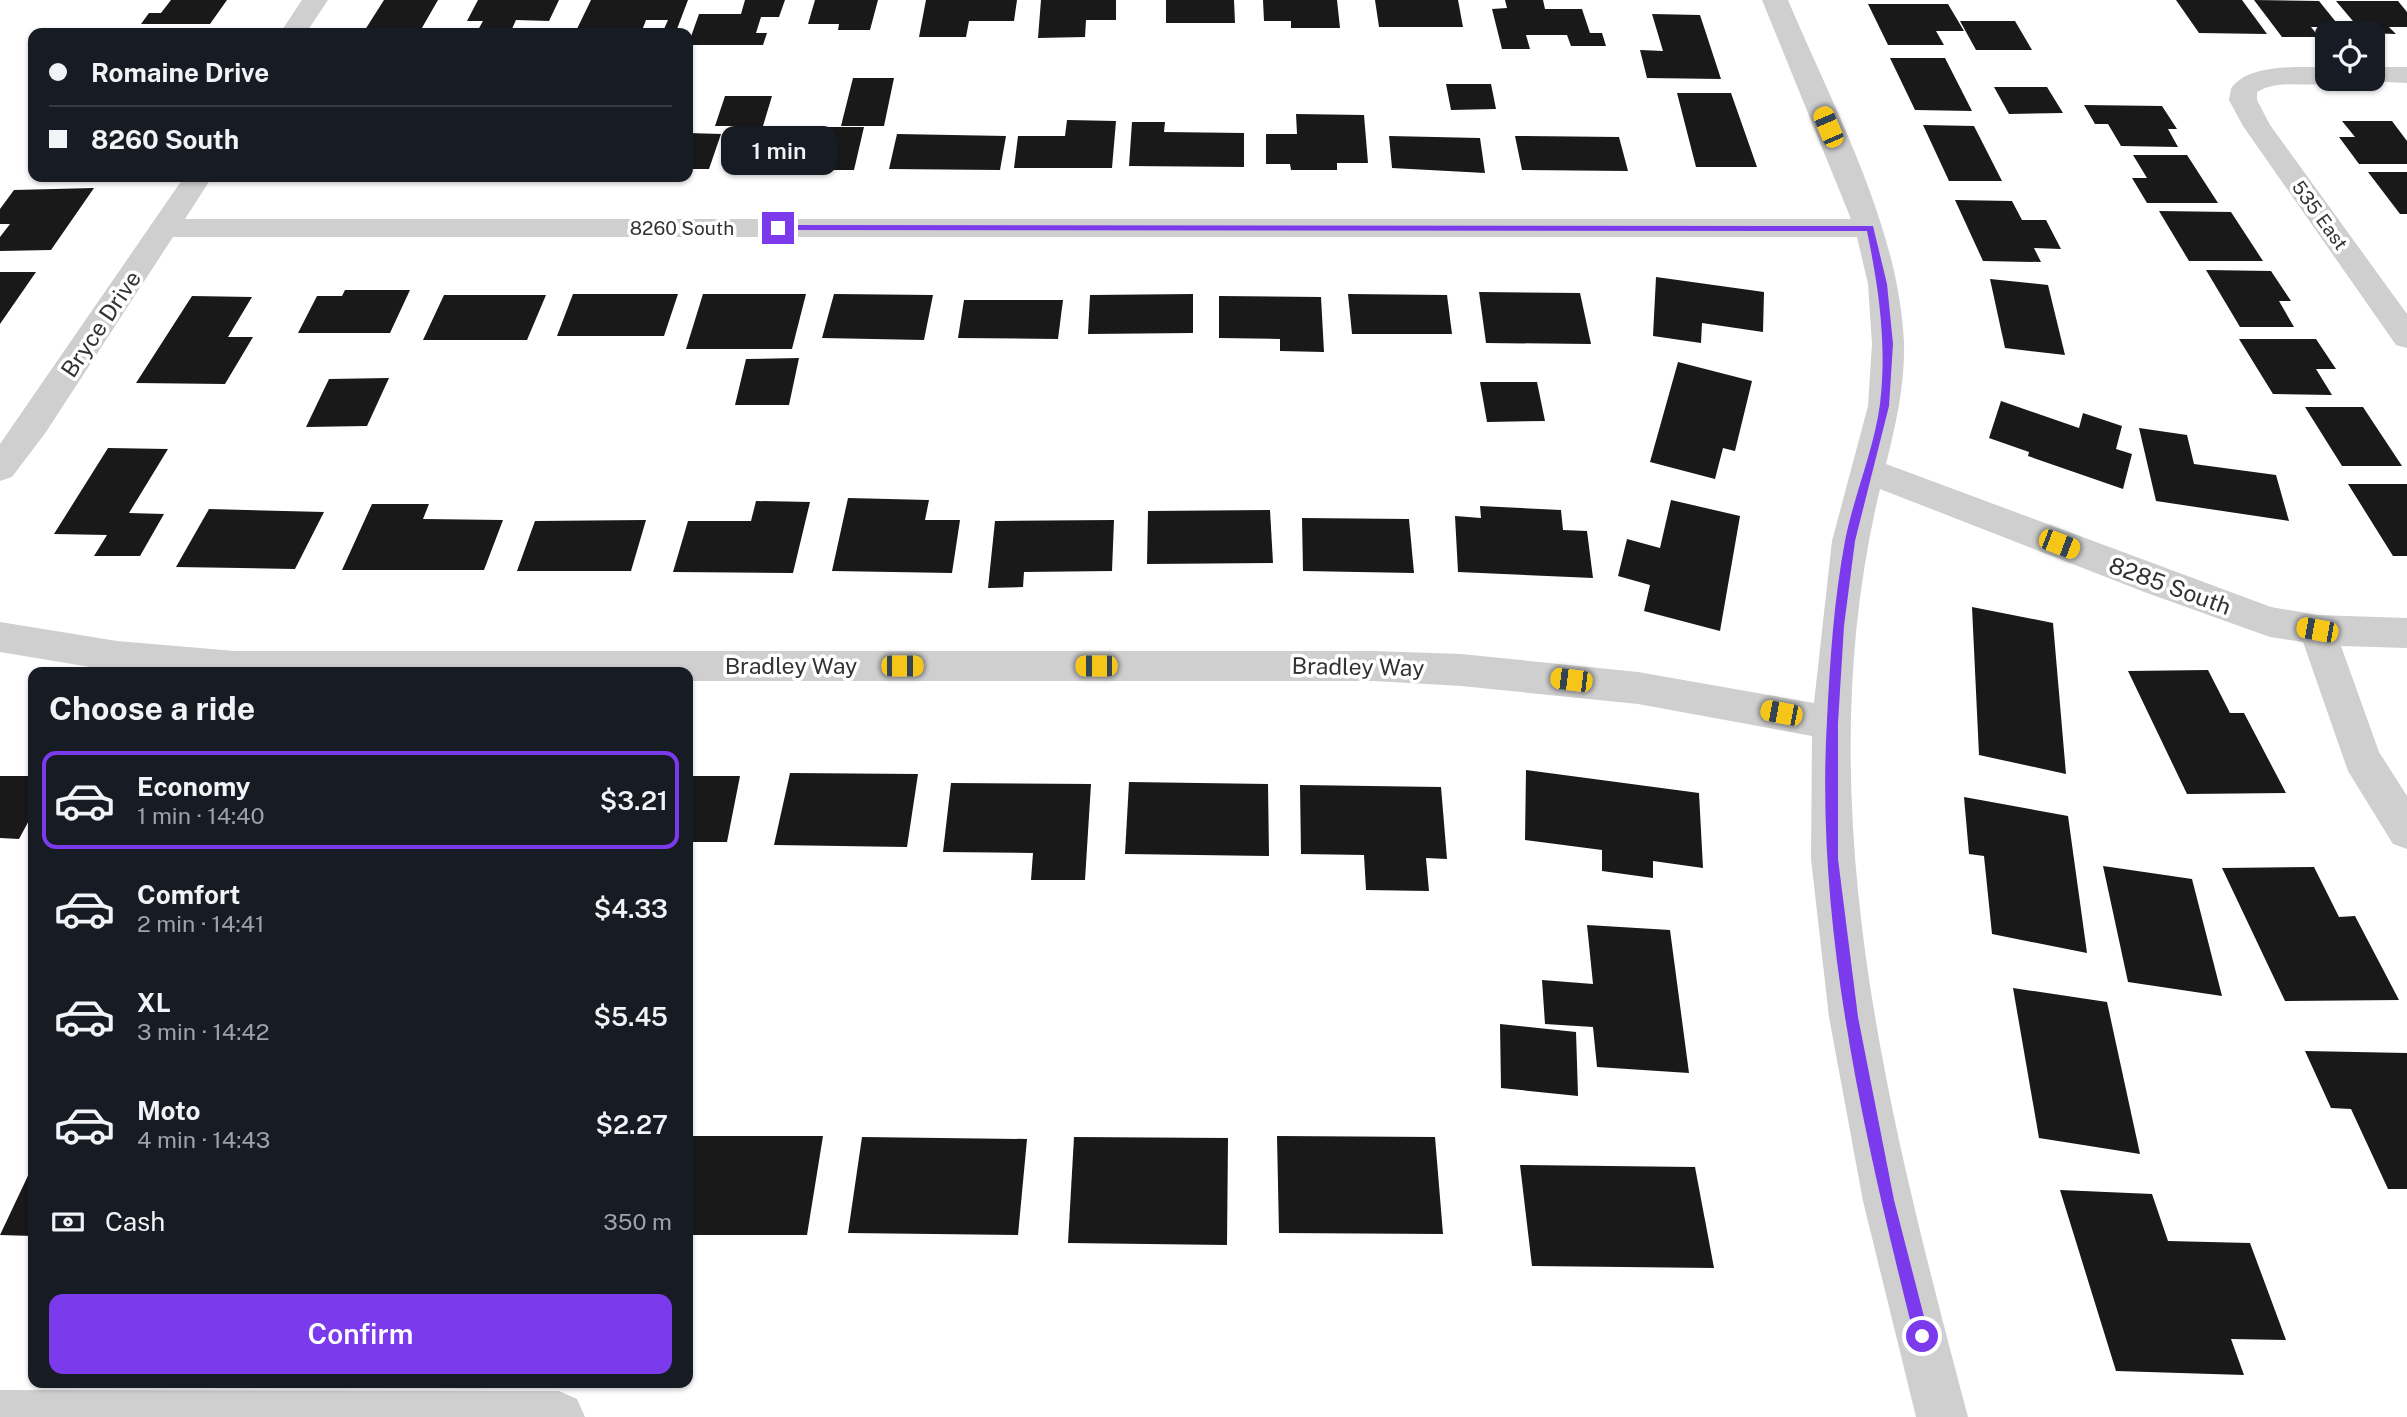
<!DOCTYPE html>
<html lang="en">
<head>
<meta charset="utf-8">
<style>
  body { margin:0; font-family:"Public Sans",sans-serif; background:#20242c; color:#f1f3f6; height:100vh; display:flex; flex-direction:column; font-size:26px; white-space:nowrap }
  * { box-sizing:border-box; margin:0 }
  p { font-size:23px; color:#9ea1a6 }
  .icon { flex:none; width:38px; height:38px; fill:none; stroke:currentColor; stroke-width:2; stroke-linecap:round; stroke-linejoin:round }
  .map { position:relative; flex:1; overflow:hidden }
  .details { position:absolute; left:28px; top:667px; width:665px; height:721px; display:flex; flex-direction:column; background:#171b24; border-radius:14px; box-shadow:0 2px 5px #0004 }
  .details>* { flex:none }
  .top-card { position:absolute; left:28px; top:28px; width:665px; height:154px; border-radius:14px; box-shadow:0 2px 5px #0004; display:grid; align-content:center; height:154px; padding:0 21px; background:#171b24 }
  .tools { position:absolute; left:2315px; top:21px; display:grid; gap:14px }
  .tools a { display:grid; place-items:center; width:70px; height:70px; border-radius:14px; background:#171b24; box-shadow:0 2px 5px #0004; font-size:35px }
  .end { position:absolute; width:32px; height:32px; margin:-16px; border:9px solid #7c3aed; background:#fff; box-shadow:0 0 0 4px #fff }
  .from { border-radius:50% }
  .bubble { position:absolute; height:49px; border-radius:14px; background:#171b24; box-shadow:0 2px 5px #0004; font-size:23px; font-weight:600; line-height:49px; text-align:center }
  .car { position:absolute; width:21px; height:42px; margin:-21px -10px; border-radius:9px; box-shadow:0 0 5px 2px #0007; background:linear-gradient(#f5c518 24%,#345 0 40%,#f5c518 0 76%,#345 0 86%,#f5c518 0) }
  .top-card b { display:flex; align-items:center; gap:24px; height:66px; font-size:26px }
  .top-card b+b { border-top:2px solid #363941 }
  .top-card i { width:18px; height:18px; background:#f1f3f6 }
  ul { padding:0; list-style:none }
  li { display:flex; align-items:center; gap:21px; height:98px; margin:0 14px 10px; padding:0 7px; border:4px solid transparent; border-radius:14px }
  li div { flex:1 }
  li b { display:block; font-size:26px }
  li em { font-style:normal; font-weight:600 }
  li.current { border-color:#7c3aed }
  li>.icon { width:63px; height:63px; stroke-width:1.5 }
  h2 { padding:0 21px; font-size:32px; line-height:84px }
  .pay { display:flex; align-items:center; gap:18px; height:77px; padding:0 21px; font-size:26px }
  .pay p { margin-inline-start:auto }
  .action { display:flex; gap:14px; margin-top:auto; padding:14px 21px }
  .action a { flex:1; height:80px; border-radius:14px; background:#7c3aed; color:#fff; font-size:28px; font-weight:600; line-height:80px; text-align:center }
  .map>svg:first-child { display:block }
</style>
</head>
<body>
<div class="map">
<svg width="2407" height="1417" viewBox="0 0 2407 1417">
  <rect width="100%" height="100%" fill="#fff"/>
  <g fill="#191919">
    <polygon points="171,0 227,0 210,24 141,24 149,13 161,13"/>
    <polygon points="384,0 438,0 419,33 363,33"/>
    <polygon points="478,0 559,0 549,21 516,20 511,31 478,30 483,21 467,21"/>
    <polygon points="591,0 688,0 677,29 664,29 668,20 646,20 641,33 575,33"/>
    <polygon points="745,0 785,0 779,17 761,17 756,33 767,33 763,45 688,45 699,14 741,14"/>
    <polygon points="815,0 878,0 870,30 838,30 839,24 808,24"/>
    <polygon points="926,0 1017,0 1014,21 969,21 966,37 919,37"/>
    <polygon points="1041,0 1116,0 1116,20 1086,20 1085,37 1038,38"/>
    <polygon points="1166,0 1234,0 1235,23 1166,23"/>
    <polygon points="1263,0 1337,0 1340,28 1291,28 1291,21 1264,21"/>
    <polygon points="1375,0 1458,0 1463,27 1379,27"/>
    <polygon points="1505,0 1543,0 1545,9 1582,9 1590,33 1602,33 1606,46 1571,46 1567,35 1526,35 1530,49 1502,49 1492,9 1507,8"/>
    <polygon points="2176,0 2242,0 2267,34 2199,33"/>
    <polygon points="2254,0 2319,1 2340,27 2311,27 2319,37 2282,37"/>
    <polygon points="2336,1 2398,1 2407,12 2407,27 2389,27 2396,34 2363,33"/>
    <polygon points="1868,4 1948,4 1964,31 1936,31 1944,45 1888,45"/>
    <polygon points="1652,14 1700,15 1721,79 1647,78 1640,50 1663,51"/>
    <polygon points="1960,21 2015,21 2032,50 1976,50"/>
    <polygon points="1890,58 1945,58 1972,111 1915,110"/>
    <polygon points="853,78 894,78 884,126 841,126"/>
    <polygon points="1446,84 1491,84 1496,109 1451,110"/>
    <polygon points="1994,87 2047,87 2063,113 2009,114"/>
    <polygon points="1677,93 1731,93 1757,167 1696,167"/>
    <polygon points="725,96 772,96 763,126 715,126"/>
    <polygon points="2084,105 2162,106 2177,129 2168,129 2178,147 2121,146 2108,124 2095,124"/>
    <polygon points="1296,114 1364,115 1368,163 1337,163 1337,170 1291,170 1290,164 1266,164 1266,134 1297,134"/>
    <polygon points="1067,120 1116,121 1112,168 1014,168 1018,136 1065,136"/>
    <polygon points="2342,121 2392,121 2407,141 2407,164 2359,164 2339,137 2355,137"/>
    <polygon points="1132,122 1165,122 1164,132 1244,133 1244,167 1129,166"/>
    <polygon points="1923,125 1974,126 2002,181 1949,181"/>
    <polygon points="823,127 864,127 854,170 762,170 772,136 820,136"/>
    <polygon points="688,133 721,134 709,169 688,169"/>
    <polygon points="897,134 1006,136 1000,170 889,169"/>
    <polygon points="1389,136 1480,138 1485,173 1392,168"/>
    <polygon points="1515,136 1619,137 1628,171 1522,170"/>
    <polygon points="2133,155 2187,155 2218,203 2147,203 2132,178 2147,178"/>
    <polygon points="2368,172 2407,172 2407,214 2400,214"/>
    <polygon points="94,188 51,250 0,251 0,237 10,224 0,224 0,209 14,190"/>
    <polygon points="1955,200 2012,201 2022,220 2046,220 2061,249 2034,248 2041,262 1983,261"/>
    <polygon points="2159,211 2231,212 2263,261 2189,261"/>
    <polygon points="2206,270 2271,271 2291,301 2279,301 2294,327 2240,327"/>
    <polygon points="0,272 36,272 0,324"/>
    <polygon points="1656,277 1764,292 1763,332 1702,323 1701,343 1653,336"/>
    <polygon points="1990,279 2048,285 2065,355 2005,348"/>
    <polygon points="345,290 410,290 390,333 298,333 317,296 342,296"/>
    <polygon points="1479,292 1580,293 1591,344 1486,343"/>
    <polygon points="573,294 678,294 664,336 557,336"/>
    <polygon points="703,294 806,294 792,349 686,349"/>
    <polygon points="834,294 933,295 924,340 822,338"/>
    <polygon points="1193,294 1193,333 1088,334 1090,295"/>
    <polygon points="1348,294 1447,295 1452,334 1352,334"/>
    <polygon points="444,295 546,295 527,340 423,340"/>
    <polygon points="192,296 252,297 228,337 253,337 225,384 136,383"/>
    <polygon points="1219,296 1321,297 1324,352 1280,351 1280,339 1219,338"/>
    <polygon points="964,300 1063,300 1058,339 958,338"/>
    <polygon points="2239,339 2316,339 2336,369 2316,369 2332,395 2273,394"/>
    <polygon points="799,358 789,405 735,405 746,359"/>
    <polygon points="1678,362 1752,381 1735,451 1723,448 1715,479 1650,462"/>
    <polygon points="389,378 367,426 306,427 329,379"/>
    <polygon points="1480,382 1537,382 1545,421 1487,422"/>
    <polygon points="2001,401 2079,428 2083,413 2122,426 2116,449 2132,454 2123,489 2028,456 2029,452 1989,438"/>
    <polygon points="2305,407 2363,407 2402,466 2342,466"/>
    <polygon points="2139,428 2187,435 2194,464 2276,475 2289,521 2156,501"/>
    <polygon points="108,448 168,449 129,513 164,514 140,556 94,556 107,535 54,534"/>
    <polygon points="2348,484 2407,484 2407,556 2393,556"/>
    <polygon points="848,498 929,500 925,520 960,520 952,573 832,571"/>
    <polygon points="1671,500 1740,516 1720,631 1644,611 1650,585 1618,576 1627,539 1660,548"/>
    <polygon points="756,501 810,502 793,573 673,572 688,521 751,521"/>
    <polygon points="372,504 429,504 423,519 503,520 484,570 342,570"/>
    <polygon points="1480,506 1561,510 1563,530 1587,531 1593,578 1458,572 1455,516 1481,518"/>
    <polygon points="209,509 324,512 295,569 176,567"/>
    <polygon points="1270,510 1273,563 1147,564 1148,511"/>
    <polygon points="1302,518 1409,519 1414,573 1303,571"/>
    <polygon points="646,520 631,571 517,571 535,521"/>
    <polygon points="1114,520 1112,571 1024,572 1023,587 988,588 995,521"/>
    <polygon points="1972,607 2053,623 2066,774 1979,755"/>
    <polygon points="2208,670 2230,713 2244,713 2286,793 2187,794 2128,671"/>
    <polygon points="1526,770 1699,793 1703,868 1653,861 1653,878 1602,871 1602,850 1525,840"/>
    <polygon points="790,773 918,774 907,847 774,845"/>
    <polygon points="0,776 33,776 33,813 19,839 0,838"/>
    <polygon points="688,776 740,776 727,842 690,842 688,848"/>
    <polygon points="1129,782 1268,784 1269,856 1125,854"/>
    <polygon points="951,783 1091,784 1085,880 1031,880 1033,853 943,852"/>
    <polygon points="1300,785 1441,787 1447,859 1426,858 1429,891 1366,890 1364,855 1301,854"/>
    <polygon points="1964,797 2068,816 2087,953 1992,934 1984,856 1969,854"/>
    <polygon points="2103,866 2192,879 2222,996 2128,982"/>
    <polygon points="2314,867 2339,917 2355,916 2399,1000 2285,1001 2222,868"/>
    <polygon points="1587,925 1670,930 1689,1073 1597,1067 1593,1027 1545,1024 1542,980 1593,984"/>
    <polygon points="2013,988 2107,1002 2140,1154 2039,1138"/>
    <polygon points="1500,1024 1576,1032 1578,1096 1501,1088"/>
    <polygon points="2305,1051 2407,1053 2407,1189 2388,1189 2351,1109 2331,1108"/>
    <polygon points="688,1136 823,1136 807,1235 688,1235"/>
    <polygon points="1277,1136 1435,1137 1443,1234 1279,1233"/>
    <polygon points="862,1137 1027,1139 1018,1235 848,1233"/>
    <polygon points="1074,1137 1228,1138 1227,1245 1068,1243"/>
    <polygon points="33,1165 33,1236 0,1235"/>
    <polygon points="1520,1165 1695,1167 1714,1268 1532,1266"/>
    <polygon points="2060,1190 2152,1194 2168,1241 2250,1243 2286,1340 2231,1339 2244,1375 2116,1371"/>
  </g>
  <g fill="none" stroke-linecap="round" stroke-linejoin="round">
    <g fill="#cfcfcf" fill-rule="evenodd">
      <polygon points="302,0 328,0 306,33 280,33"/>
      <path d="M 1762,0 L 1788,0 C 1833,107 1899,226 1904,343 C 1905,384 1896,424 1886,464 L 2271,607 L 2317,615 L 2407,618 L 2407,648 L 2341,646 L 2379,752 L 2407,796 L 2407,849 L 2393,844 L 2348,771 L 2303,642 L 2270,637 L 2147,593 L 1880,489 C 1805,801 1888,1115 1968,1417 L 1916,1417 L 1863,1201 L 1829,1017 L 1811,859 L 1812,736 L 1638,704 L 1461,686 L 1374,681 L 688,681 L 688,672 L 120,672 L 0,652 L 0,622 L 117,641 L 235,651 L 1374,651 L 1461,654 L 1638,672 L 1814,703 L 1832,541 L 1868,406 L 1872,344 L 1868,284 L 1857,237 L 173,237 L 46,432 L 12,477 L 0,481 L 0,444 L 184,177 L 212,177 L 185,219 L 1851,219 Z"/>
      <path d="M 2295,67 L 2328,67 L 2328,79 L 2339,79 C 2316,92 2284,76 2257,92 L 2257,100 L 2270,125 L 2407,314 L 2407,348 L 2396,345 L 2243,126 L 2229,100 L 2231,89 C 2243,70 2274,68 2295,67 Z"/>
      <polygon points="2373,67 2407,67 2407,83 2364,81 2373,79"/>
      <polygon points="0,1390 559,1391 577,1399 585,1417 0,1417"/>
    </g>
  </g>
  <path fill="#7c3aed" d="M 778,225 L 1873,226 L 1887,284 L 1893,344 L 1889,406 L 1855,541 L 1844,626 L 1838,723 L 1838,859 L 1858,1017 L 1894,1200 L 1929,1336 L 1927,1341 L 1916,1341 L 1914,1336 C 1864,1135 1815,928 1827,720 C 1830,660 1834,599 1845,541 C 1854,495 1874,450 1880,404 C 1887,345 1879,289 1867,231 L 775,230 Z"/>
  <g text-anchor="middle" stroke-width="7" stroke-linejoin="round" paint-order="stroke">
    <g font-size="19" fill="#323232" stroke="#fff">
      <text transform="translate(2320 215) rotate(54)" y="7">535 East</text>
      <text x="682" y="235">8260 South</text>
    </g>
    <g font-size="23" fill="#323232" stroke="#fff">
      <text transform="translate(101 324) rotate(-56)" y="8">Bryce Drive</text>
      <text transform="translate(2170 586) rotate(20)" y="8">8285 South</text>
      <text x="791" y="674">Bradley Way</text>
      <text transform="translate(1358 667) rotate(1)" y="8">Bradley Way</text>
    </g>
  </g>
</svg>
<div class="tools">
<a><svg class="icon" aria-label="locate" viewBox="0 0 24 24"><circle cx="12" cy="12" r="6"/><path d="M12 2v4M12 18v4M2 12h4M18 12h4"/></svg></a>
</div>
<i class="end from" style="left:1922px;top:1336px"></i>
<i class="end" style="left:778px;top:228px"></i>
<div class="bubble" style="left:721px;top:126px;width:116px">1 min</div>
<i class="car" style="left:1828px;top:127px;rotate:337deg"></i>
<i class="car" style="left:2059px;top:544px;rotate:111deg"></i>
<i class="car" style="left:2317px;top:630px;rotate:280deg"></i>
<i class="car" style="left:902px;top:666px;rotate:90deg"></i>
<i class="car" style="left:1096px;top:666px;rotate:270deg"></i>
<i class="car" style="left:1571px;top:680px;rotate:277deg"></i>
<i class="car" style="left:1781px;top:713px;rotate:281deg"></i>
<div class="top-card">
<b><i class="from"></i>Romaine Drive</b>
<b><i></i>8260 South</b>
</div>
<section class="details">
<h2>Choose a ride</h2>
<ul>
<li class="current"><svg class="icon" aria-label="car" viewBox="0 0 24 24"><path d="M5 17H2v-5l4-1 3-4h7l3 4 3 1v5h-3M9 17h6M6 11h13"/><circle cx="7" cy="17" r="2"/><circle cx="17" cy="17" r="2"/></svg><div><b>Economy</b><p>1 min · 14:40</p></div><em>$3.21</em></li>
<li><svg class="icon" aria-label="car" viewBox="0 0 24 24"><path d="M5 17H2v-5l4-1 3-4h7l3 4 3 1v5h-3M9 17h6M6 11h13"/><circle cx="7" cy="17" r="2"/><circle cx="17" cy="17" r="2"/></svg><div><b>Comfort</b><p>2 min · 14:41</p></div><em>$4.33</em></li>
<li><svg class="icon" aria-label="car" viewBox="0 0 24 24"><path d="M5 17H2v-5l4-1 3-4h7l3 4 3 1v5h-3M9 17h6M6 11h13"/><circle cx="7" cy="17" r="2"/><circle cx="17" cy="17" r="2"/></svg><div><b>XL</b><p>3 min · 14:42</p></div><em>$5.45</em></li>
<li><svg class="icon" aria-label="car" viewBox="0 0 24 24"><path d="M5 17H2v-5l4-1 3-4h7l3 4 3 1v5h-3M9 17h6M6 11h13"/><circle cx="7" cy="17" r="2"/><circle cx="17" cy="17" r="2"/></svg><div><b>Moto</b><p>4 min · 14:43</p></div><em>$2.27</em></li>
</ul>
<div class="pay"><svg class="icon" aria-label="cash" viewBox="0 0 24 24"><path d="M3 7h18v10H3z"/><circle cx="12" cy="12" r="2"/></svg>Cash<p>350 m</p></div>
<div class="action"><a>Confirm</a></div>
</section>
</div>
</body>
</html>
